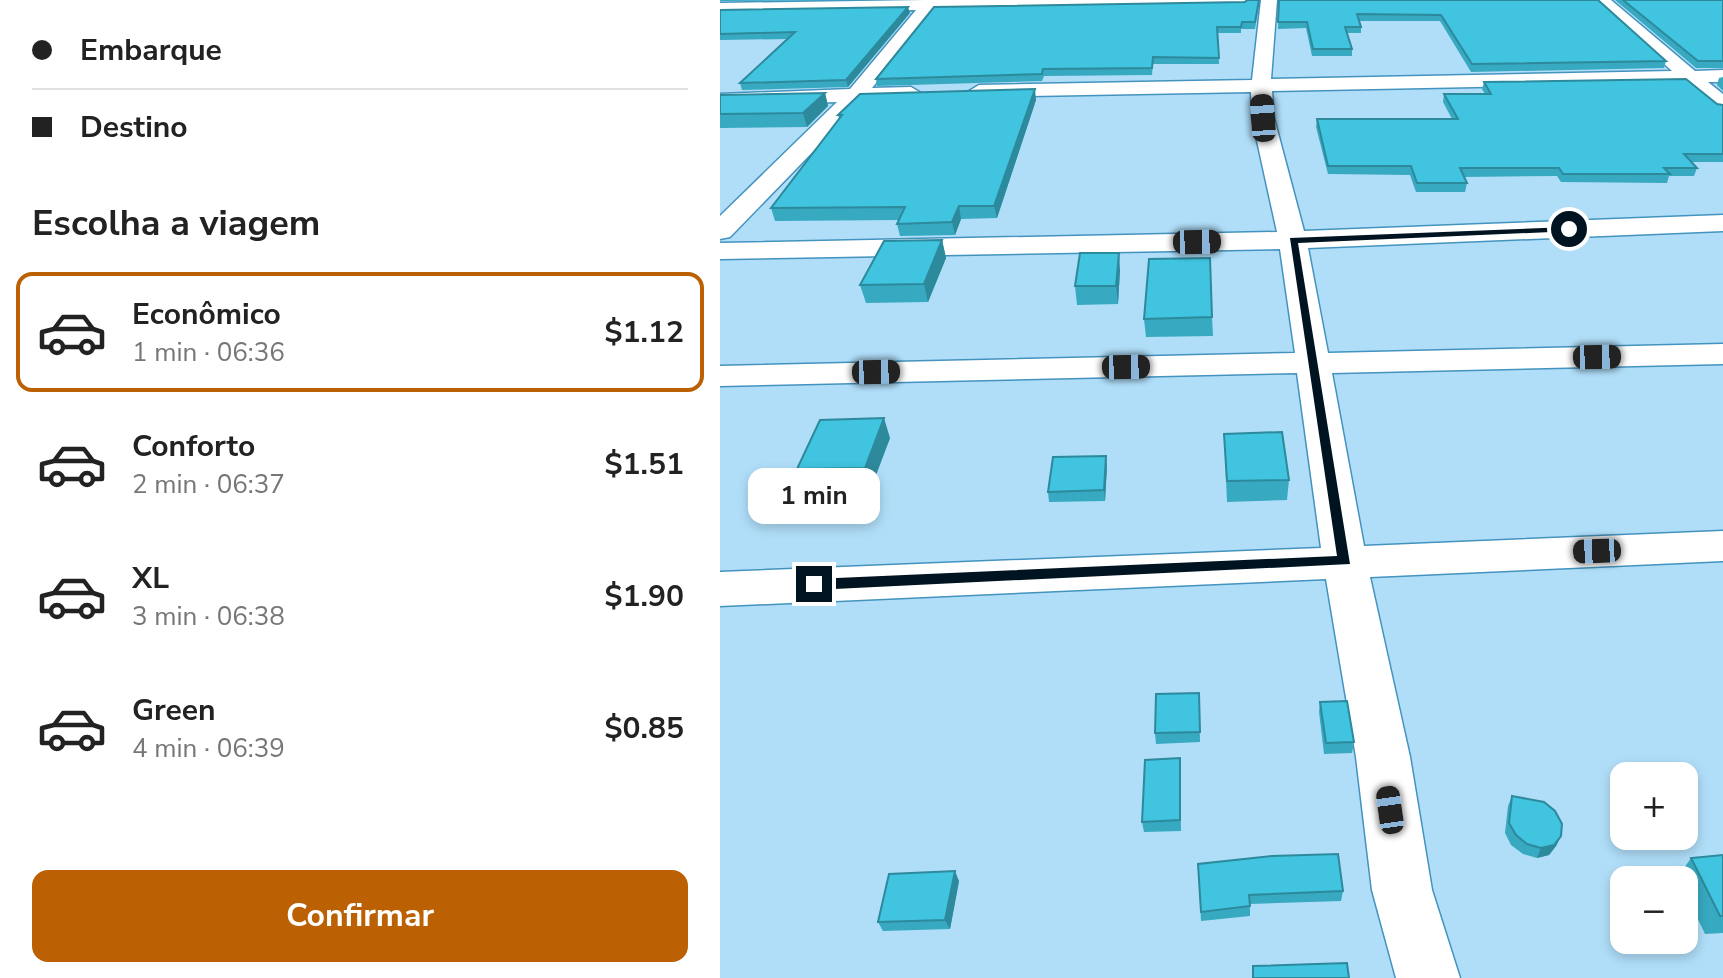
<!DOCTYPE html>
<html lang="pt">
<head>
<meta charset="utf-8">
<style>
  body { margin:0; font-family:"Nunito Sans",sans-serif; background:#f6f6f6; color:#222; height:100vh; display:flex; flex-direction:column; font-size:30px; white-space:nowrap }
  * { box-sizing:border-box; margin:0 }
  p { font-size:26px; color:#767676 }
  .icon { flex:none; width:44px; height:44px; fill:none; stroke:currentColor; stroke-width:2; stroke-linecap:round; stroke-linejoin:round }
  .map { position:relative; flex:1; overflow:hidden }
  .panel { display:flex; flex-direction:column; background:#fff; width:720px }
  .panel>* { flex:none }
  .banner { display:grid; align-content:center; height:176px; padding:0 32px; background:#fff }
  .fabs { position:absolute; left:890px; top:762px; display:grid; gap:16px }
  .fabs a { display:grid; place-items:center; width:88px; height:88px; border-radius:16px; background:#fff; box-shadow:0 4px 12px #0003; font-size:40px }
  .end { position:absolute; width:36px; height:36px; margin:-18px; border:10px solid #001320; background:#fff; box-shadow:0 0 0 4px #fff }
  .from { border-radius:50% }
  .bubble { position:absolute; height:56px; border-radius:16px; background:#fff; box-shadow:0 4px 12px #0003; font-size:26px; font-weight:700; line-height:56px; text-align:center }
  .car { position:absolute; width:24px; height:48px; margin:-24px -12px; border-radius:10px; box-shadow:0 0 6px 2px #0007; background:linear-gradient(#222 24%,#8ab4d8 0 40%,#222 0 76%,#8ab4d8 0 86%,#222 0) }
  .banner b { display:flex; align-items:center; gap:28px; height:76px; font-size:30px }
  .banner b+b { border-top:2px solid #e0e0e0 }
  .banner i { width:20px; height:20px; background:#222 }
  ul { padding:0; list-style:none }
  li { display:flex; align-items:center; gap:24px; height:120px; margin:0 16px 12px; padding:0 16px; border:4px solid transparent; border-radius:16px }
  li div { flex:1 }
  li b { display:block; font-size:30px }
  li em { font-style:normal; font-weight:700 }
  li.selected { border-color:#bb6003 }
  li>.icon { width:72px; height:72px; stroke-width:1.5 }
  h2 { padding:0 32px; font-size:36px; line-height:96px }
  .action { display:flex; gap:16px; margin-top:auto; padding:16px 32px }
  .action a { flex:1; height:92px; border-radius:16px; background:#bb6003; color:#fff; font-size:32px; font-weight:700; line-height:92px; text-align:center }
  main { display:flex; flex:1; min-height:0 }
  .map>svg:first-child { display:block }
</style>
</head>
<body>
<main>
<section class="panel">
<div class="banner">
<b><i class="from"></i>Embarque</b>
<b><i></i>Destino</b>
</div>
<h2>Escolha a viagem</h2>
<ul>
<li class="selected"><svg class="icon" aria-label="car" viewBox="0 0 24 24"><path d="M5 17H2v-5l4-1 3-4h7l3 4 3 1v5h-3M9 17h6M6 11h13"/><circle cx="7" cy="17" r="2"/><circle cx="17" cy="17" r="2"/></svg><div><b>Econômico</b><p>1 min · 06:36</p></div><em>$1.12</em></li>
<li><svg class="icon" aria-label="car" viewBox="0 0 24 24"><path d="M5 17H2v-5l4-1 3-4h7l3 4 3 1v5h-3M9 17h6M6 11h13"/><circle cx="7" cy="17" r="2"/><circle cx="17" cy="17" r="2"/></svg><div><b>Conforto</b><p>2 min · 06:37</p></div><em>$1.51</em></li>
<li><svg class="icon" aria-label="car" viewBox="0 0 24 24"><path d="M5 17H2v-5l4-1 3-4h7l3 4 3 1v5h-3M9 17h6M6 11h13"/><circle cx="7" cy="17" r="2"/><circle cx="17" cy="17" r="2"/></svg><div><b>XL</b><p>3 min · 06:38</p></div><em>$1.90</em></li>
<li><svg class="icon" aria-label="car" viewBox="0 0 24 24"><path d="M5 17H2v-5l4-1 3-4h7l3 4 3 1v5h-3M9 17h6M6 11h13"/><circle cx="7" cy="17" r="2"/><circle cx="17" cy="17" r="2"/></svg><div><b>Green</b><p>4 min · 06:39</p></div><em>$0.85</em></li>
</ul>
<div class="action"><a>Confirmar</a></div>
</section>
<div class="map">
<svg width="1003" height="978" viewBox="0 0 1003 978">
  <rect width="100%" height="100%" fill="#b0def9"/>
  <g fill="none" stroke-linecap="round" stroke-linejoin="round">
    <g stroke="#4393be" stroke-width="3">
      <g id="minor">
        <polygon points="205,0 533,0 525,5 214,10 152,88 191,87 201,93 198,97 142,101 10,237 0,239 0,216 117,102 0,106 0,94 130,89 196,10 0,13 0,3"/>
        <polygon points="541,0 557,0 551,79 952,71 873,0 891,0 975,71 1003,70 1003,82 988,82 1003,94 1003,111 996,109 965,83 552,91 554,118 584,231 1003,215 1003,231 588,248 608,353 1003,344 1003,364 612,373 644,546 1003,531 1003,561 650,577 690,757 712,890 740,978 676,978 652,890 636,757 606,579 0,606 0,572 601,548 577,373 0,386 0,366 575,353 560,249 0,259 0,243 557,232 532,118 531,92 259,97 249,91 259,85 532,80"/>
      </g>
    </g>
    <use href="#minor" fill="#fff" fill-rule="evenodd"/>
  </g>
  <g fill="#37a9c0">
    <polygon points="0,0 167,0 0,1"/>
    <polygon points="540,0 535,29 521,29 521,33 498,33 499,64 433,64 432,75 324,76 322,81 157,86 156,79 525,2"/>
    <polygon points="559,0 878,0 946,61 944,68 751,72 720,21 639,21 641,27 641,33 627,33 632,49 632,56 592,56 586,28 558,29"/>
    <polygon points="895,0 1003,0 1003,68 976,68"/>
    <polygon points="0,10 190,13 128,87 22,90 20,83 68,39 0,40"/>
    <polygon points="1003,77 1003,91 997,85 999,78"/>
    <polygon points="764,82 1003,105 1003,162 972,162 977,168 974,176 949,176 947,183 841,182 837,176 744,177 747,183 745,192 696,192 690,175 608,174 596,127 597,119 732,119 723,102 724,94 765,94 762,89"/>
    <polygon points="105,93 108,106 87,127 0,128 0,95"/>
    <polygon points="316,100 277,218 241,219 235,235 180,236 177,224 178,220 55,221 51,208 119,119 118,115"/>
    <polygon points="222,240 226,258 208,302 146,303 140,285"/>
    <polygon points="400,270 398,304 357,305 355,286"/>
    <polygon points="492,317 493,336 426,337 424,319"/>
    <polygon points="504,434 569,480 567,500 507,502"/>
    <polygon points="170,438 151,488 85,490 77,469"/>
    <polygon points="387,466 385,501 329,502 328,492"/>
    <polygon points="479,693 480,742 436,744 435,733"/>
    <polygon points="600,702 634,742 632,753 604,754 599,712"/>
    <polygon points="460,758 461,831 424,832 422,822"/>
    <polygon points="792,796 841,836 836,846 829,855 817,858 803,854 791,845 785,833 788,806"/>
    <polygon points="1003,855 1003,933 985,934 964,890 964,880 959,880 958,877 971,858"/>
    <polygon points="478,864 623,891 621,901 530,904 530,916 481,921"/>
    <polygon points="239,881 230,929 163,931 158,922"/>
  </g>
  <g fill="#2d899c">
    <polygon points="188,7 190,13 128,87 126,80"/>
    <polygon points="315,89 316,100 277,218 274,206"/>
    <polygon points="105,93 108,106 87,127 83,113"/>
    <polygon points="239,206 241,219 235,235 232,222"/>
    <polygon points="222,240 226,258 208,302 204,284"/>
    <polygon points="399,253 400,270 398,304 396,286"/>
    <polygon points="164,418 170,438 151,488 145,468"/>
    <polygon points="386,456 387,466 385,501 384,490"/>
    <polygon points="841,836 836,846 829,855 817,858 821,848"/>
    <polygon points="235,871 239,881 230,929 225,920"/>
  </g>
  <g fill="#40c4df" stroke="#2d899c" stroke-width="2">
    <polygon points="527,0 539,0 535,22 522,22 521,27 497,27 499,58 433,57 432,68 323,69 322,74 156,79 214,7 525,2"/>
    <polygon points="559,0 878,0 946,61 752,64 721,15 637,14 641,27 625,27 632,49 593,49 587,22 558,22"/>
    <polygon points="903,0 1003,0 1003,61 978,61"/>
    <polygon points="188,7 126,80 20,83 75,32 0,34 0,10"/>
    <polygon points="966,79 997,104 1003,105 1003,154 964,154 977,168 944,168 950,174 843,174 839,168 740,168 747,183 697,183 691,166 608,166 597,119 738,119 724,94 771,94 764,82"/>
    <polygon points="315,89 274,206 239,206 232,222 177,224 185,207 51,208 122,115 118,115 140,94"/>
    <polygon points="105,93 83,113 0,114 0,95"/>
    <polygon points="222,240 204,284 140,285 164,241"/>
    <polygon points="360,253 399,253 396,286 355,286"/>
    <polygon points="490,258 492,317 424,319 429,259"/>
    <polygon points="164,418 145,468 77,469 100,420"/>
    <polygon points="562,432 569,480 507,481 504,434"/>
    <polygon points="386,456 384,490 328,492 333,457"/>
    <polygon points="479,693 480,732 435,733 436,694"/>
    <polygon points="627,701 634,742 606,743 600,702"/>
    <polygon points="460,758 460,820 422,822 425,760"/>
    <polygon points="792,796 824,802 835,811 842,824 841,836 834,845 821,848 807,844 796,835 789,823"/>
    <polygon points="618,854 623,891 529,895 530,906 481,912 478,864 552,856"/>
    <polygon points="1003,855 1003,916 1000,916 971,858"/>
    <polygon points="235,871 225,920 158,922 169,874"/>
    <polygon points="627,963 629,978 533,978 533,966"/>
  </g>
  <polygon fill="#001320" points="849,227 853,231 578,243 630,564 94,590 87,584 94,579 617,556 570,238"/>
</svg>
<div class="fabs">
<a>+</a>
<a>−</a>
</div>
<i class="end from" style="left:849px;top:229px"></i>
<i class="end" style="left:94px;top:584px"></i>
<div class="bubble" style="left:28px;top:468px;width:132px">1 min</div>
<i class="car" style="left:543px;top:118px;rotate:356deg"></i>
<i class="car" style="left:477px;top:242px;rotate:89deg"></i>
<i class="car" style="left:877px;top:357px;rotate:89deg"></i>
<i class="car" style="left:406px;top:367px;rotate:89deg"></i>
<i class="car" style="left:156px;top:372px;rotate:89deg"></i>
<i class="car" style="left:877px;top:551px;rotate:268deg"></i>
<i class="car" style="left:670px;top:810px;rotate:352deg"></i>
</div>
</main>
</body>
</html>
